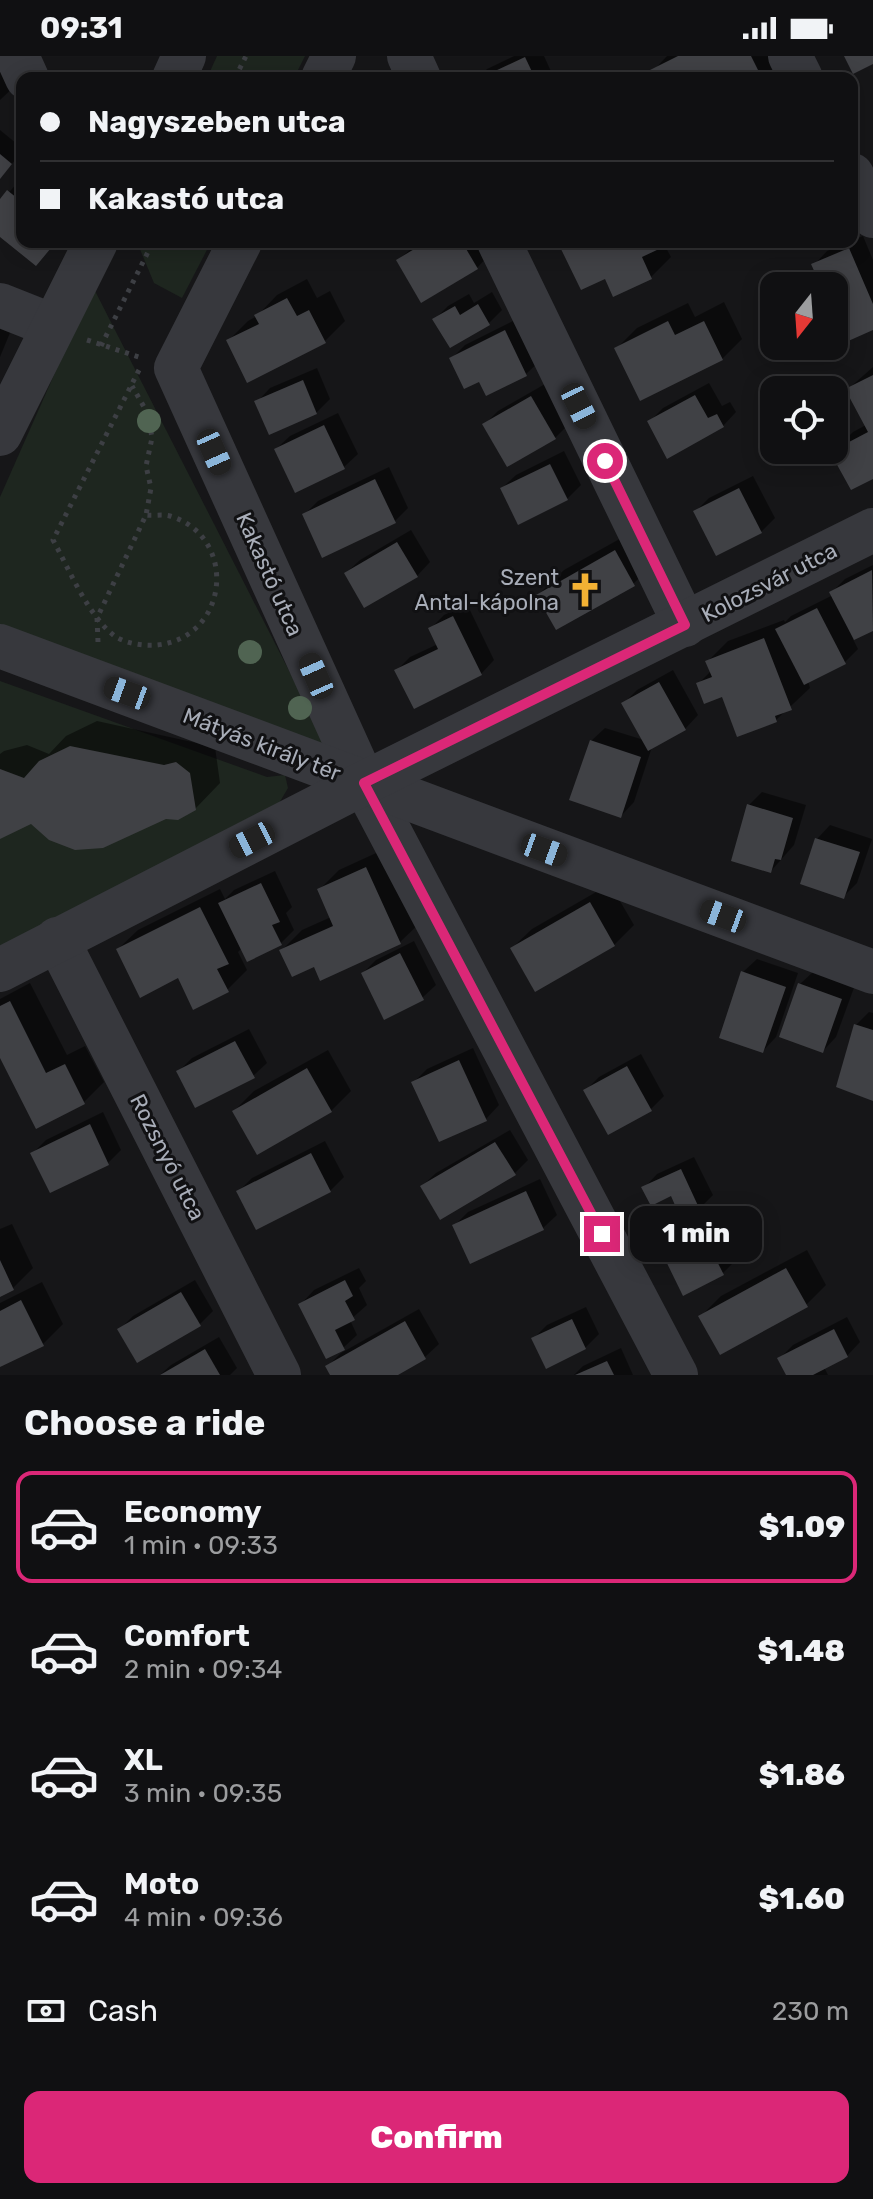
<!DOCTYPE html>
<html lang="en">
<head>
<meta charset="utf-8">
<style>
  body { margin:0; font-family:Rubik,sans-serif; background:#1e1e20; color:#f1f3f6; height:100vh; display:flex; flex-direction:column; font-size:30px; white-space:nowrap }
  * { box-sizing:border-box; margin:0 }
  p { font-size:26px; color:#9c9d9f }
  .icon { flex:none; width:44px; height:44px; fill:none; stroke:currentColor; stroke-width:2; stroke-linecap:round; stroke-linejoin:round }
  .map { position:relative; height:1319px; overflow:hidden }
  .side { display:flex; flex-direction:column; background:#101012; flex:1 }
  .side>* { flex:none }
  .top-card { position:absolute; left:16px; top:16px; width:842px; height:176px; border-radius:16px; box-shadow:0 4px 20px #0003,0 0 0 2px #303032; display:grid; align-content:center; height:176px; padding:0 24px; background:#101012 }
  .needle { width:52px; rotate:197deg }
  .fabs { position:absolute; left:760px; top:216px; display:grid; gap:16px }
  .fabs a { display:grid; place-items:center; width:88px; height:88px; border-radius:16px; background:#101012; box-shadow:0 4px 20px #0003,0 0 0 2px #303032; font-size:40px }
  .end { position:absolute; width:36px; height:36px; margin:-18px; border:10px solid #db2777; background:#fff; box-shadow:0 0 0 4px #fff }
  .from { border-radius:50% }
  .bubble { position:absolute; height:56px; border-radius:16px; background:#101012; box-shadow:0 4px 20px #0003,0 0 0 2px #303032; font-size:26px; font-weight:800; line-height:56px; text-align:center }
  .car { position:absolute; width:24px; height:48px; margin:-24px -12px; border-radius:10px; box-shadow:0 0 6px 2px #0007; background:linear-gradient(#222 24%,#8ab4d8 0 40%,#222 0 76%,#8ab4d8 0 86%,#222 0) }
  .top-card b { display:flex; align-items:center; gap:28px; height:76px; font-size:30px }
  .top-card b+b { border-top:2px solid #303032 }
  .top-card i { width:20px; height:20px; background:#f1f3f6 }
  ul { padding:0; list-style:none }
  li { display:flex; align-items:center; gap:24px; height:112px; margin:0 16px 12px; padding:0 8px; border:4px solid transparent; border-radius:16px }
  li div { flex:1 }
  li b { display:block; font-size:30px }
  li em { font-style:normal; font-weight:800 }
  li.current { border-color:#db2777 }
  li>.icon { width:72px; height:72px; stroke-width:1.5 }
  h2 { padding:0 24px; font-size:36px; line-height:96px }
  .pay { display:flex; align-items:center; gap:20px; height:88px; padding:0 24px; font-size:30px }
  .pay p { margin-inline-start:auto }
  .button { display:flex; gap:16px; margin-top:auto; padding:16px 24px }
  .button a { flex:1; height:92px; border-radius:16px; background:#db2777; color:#fff; font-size:32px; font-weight:800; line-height:92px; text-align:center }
  .status { display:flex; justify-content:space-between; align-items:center; height:56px; padding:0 40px; background:#101012; direction:ltr }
  .status svg { height:22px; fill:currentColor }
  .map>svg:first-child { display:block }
</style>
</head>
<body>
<div class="status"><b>09:31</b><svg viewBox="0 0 49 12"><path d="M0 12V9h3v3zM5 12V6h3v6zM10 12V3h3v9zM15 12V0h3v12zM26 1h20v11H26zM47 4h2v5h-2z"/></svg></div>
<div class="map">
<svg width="873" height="1319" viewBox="0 0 873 1319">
  <rect width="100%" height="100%" fill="#161618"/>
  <g fill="#1e261f">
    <polygon points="217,0 305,0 294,22 207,22"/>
    <polygon points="137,186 211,186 182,242 154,227"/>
    <polygon points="93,231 331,697 0,568 0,441"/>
    <polygon points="0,625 267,721 285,719 288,732 278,749 0,900"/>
  </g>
  <g fill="#0007">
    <polygon points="514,0 544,0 554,22 478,22 487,13"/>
    <polygon points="667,0 781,0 792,22 656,22 653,15"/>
    <polygon points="0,4 15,30 0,44"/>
    <polygon points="0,74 22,92 22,96 0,122"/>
    <polygon points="22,122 22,186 55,186 36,207 0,178 0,146"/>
    <polygon points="863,180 873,204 873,272 834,277 834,230 823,230 814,209 827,195"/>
    <polygon points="419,186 483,186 490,198 477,212 398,204"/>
    <polygon points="571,186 670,186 664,188 671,201 651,221 606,220 564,193"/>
    <polygon points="307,223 317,242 330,235 345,265 325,285 228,285 248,265 257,260 277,239"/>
    <polygon points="492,236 502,254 489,267 435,263 448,250 469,238 474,247"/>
    <polygon points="724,246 742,283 722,303 617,292 637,272 688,247 695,261"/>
    <polygon points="519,262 540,305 526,318 487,337 480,323 451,303 465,289"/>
    <polygon points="0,267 12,272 0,301"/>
    <polygon points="873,311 873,420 833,396 853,376 866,369 847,334"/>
    <polygon points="317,312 330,343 316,357 257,346 270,332"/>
    <polygon points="709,327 722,350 730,346 736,356 723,370 649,366 663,352"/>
    <polygon points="545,328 569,368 555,382 485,368 498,355"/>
    <polygon points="338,357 358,398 344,411 276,393 290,380"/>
    <polygon points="564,395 581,429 567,443 502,432 516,419"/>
    <polygon points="389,411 408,452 395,465 304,459 318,445"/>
    <polygon points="753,420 775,462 761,476 695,456 709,442"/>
    <polygon points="641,471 659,503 633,528 538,539 564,514"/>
    <polygon points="411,474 430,506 417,520 346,517 360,504"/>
    <polygon points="873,509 873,573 853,583 858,593 845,606 808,625 810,632 776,664 699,627 711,615 708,605 728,585 784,564 785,566 791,560 833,539 832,536 845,523"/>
    <polygon points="467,548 494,604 481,618 397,614 410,601 438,588 430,573 444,559"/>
    <polygon points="673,614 698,659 685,673 652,691 634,746 621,760 591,685 605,672 644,684 624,647 637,634"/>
    <polygon points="97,665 215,691 220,727 195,753 31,765 0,781 0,698 4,695 27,689 49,698 66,680"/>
    <polygon points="762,736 806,749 794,789 771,815 749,749"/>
    <polygon points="830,769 872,783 857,827 844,840 817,783"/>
    <polygon points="387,792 420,867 400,886 282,894 302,874 331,861 319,834 339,814"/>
    <polygon points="275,815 292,851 286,857 294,874 281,887 242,892 238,896 247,914 227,934 178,920 118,893 138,874 220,833 225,843 234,834"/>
    <polygon points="610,828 634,869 614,889 512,892 532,873"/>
    <polygon points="414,885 436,929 422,942 363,917 376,904"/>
    <polygon points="757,903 798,917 776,981 763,995 743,916"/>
    <polygon points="814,915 855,929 836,981 823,995 800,928"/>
    <polygon points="30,927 67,999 85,990 104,1026 84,1046 0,998 0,943"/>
    <polygon points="869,956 873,957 873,1043 856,969"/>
    <polygon points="249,973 267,1007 253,1020 179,1015 192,1002"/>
    <polygon points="473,992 499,1049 486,1063 413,1027 427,1013"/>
    <polygon points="328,994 351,1035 331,1055 234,1055 254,1035"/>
    <polygon points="641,998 664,1040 651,1053 586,1034 599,1021"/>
    <polygon points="103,1056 121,1094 108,1107 33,1097 46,1084"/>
    <polygon points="510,1074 528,1104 514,1118 422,1130 436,1117"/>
    <polygon points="325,1085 344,1121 330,1135 238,1136 252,1122"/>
    <polygon points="694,1101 713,1139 699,1153 672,1138 644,1132 657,1118"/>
    <polygon points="540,1123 557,1159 543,1172 471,1206 454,1170 468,1156"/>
    <polygon points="716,1164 736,1204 723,1217 664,1197 678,1183"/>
    <polygon points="12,1168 33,1212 13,1232 0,1238 0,1173"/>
    <polygon points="807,1194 826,1229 806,1249 701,1260 721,1240"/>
    <polygon points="359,1212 366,1225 359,1232 367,1249 350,1264 357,1279 343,1292 301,1248 314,1234"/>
    <polygon points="195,1224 213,1255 199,1269 120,1273 133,1260"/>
    <polygon points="42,1226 63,1268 43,1288 0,1309 0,1247"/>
    <polygon points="586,1251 599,1278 585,1292 533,1283 547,1269"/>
    <polygon points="419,1253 439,1288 425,1301 394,1319 333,1319 328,1310 341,1297"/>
    <polygon points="847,1261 860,1286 847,1300 824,1311 828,1319 788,1319 780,1302 793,1289"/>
    <polygon points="219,1281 237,1312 230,1319 160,1319 171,1309"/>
    <polygon points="621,1292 633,1319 574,1319 583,1310"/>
  </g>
  <g fill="#404145">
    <polygon points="678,0 751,0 762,22 654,22 650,14"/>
    <polygon points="844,0 873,0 873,8 853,18"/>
    <polygon points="525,1 535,22 480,22"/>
    <polygon points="0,98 12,108 0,123"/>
    <polygon points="7,134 22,146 22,186 56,186 36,210 0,181 0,143"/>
    <polygon points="426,186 462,186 478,213 421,247 396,204"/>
    <polygon points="576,186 674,186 642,201 652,223 613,241 605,223 581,234 561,193"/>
    <polygon points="849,192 873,248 873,274 837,290 834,282 834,230 821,230 811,208"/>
    <polygon points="287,242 297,260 309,254 326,287 247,327 226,284 259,268 254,259"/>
    <polygon points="478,248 490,269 450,292 432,263 455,250 460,259"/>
    <polygon points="668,265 675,279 704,265 723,304 640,345 614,292"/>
    <polygon points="505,274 527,320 486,340 479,326 464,333 449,302"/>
    <polygon points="873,319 873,423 851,434 830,396 868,376 845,333"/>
    <polygon points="303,324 317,358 269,379 254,345"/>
    <polygon points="695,339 708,362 717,358 724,371 667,403 647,365"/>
    <polygon points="531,340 556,383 507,411 482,368"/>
    <polygon points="324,369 345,413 295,437 274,393"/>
    <polygon points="550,408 568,444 518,469 500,432"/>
    <polygon points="375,423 396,467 322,502 302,458"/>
    <polygon points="739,432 762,477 716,500 693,455"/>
    <polygon points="397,486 418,521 364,552 344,517"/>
    <polygon points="615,494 635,530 556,574 536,539"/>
    <polygon points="872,514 873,575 854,584 829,536"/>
    <polygon points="817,552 846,608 804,629 775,573"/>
    <polygon points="453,560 482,619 414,653 394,614 438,593 428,572"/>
    <polygon points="764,582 792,654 775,660 777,666 737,681 722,641 704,648 696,627 712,621 705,605"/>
    <polygon points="659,626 686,674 648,695 621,647"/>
    <polygon points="590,684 641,701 621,762 569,744"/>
    <polygon points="70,690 164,709 176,706 190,717 196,754 178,764 166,763 103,792 75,794 49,784 31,768 0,783 0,713 24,722 39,705"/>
    <polygon points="747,748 793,762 781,804 775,803 771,817 731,805"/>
    <polygon points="815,782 860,796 844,843 800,828"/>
    <polygon points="366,811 401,888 320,925 314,911 292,921 279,894 333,870 317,833"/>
    <polygon points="261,827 280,866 272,869 282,889 247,906 218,847"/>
    <polygon points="590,846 615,890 535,936 510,892"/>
    <polygon points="200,851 229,908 217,913 229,936 193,954 178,922 140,942 116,893"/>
    <polygon points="400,897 424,944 384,964 361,917"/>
    <polygon points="741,915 786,931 763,997 719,982"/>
    <polygon points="798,927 842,943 823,997 779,981"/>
    <polygon points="10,945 46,1017 65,1008 85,1048 36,1073 0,1002 0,950"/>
    <polygon points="854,968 873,974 873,1045 836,1031"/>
    <polygon points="235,985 255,1022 195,1052 176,1015"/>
    <polygon points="459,1004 487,1065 439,1086 411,1026"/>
    <polygon points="627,1010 652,1055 608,1079 583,1034"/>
    <polygon points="307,1012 332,1056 257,1099 232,1055"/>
    <polygon points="90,1068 109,1109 50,1137 30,1097"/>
    <polygon points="495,1086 516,1119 440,1164 420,1130"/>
    <polygon points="311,1097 331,1136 256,1174 236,1135"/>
    <polygon points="681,1113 700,1154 681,1163 671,1140 651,1150 641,1131"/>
    <polygon points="526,1135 544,1174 470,1208 452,1169"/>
    <polygon points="702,1176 724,1219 683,1240 662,1197"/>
    <polygon points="0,1204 14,1234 0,1241"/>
    <polygon points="786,1212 808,1251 720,1299 698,1260"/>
    <polygon points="345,1224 353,1240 345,1245 355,1264 335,1274 345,1294 326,1303 298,1248"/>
    <polygon points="181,1236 201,1270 137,1307 117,1273"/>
    <polygon points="21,1244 44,1290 0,1311 0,1255"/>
    <polygon points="572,1263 586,1293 546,1313 531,1282"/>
    <polygon points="405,1265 426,1303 398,1319 330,1319 325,1310"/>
    <polygon points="834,1273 848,1301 813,1319 786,1319 777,1302"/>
    <polygon points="205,1293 220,1319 160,1319"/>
    <polygon points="607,1305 614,1319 575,1319"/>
  </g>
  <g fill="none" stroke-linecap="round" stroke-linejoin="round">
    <g stroke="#3d3f44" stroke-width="5" stroke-dasharray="4 6" stroke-linecap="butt">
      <polyline points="235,22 246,0"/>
      <polyline points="87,284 142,302"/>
      <polyline points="101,290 153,186"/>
      <path d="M 139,314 L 53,484 C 69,513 89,562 116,581 C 128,588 144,590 157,589 C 229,582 239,481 170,460 C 163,458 153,460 146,459"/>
      <polyline points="98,586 97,562 146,459 151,432 146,410 152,382 148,358 132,330"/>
    </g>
    <g stroke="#37383d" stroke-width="44">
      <polyline points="17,0 27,22"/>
      <polyline points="409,0 419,22"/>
      <polyline points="790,0 801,22"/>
      <polyline points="174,22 184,0"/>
      <polyline points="323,22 334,0"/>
      <polyline points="852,119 873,160"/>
      <polyline points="240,186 176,312 364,727 676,1319"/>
      <polyline points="499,186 685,569"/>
      <polyline points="0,249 53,270"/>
      <polyline points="0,378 96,186"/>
      <polyline points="0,590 873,916"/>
      <polyline points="57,883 279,1319"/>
      <polyline points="0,914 364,727 873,474"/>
    </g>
  </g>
  <g fill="#506452">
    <circle cx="149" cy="365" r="12"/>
    <circle cx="250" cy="596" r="12"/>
    <circle cx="300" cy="652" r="12"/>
  </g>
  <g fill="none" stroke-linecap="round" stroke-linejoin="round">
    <polyline stroke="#db2777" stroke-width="10" points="602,1178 364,727 685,569 605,405"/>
  </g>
  <defs>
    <g id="church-bare" transform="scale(2.76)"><path d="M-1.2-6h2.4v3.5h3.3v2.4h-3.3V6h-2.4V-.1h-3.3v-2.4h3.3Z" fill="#f2b134" stroke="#111113" stroke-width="2.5" paint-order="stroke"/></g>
  </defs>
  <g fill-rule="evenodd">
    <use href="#church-bare" x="585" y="534"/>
  </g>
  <g text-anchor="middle" stroke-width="6" stroke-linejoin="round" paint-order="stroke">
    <g font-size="22" fill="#a8adb8" stroke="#111113">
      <text transform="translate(270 518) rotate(66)" y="8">Kakastó utca</text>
      <text transform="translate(769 526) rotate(-27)" y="8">Kolozsvár utca</text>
      <text transform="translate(262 688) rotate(21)" y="8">Mátyás király tér</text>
      <text transform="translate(168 1101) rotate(63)" y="8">Rozsnyó utca</text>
    </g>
    <g font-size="22" fill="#a8adb8" stroke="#111113" text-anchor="end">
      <text x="559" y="529">Szent<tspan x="559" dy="25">Antal-kápolna</tspan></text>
    </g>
  </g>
</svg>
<div class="fabs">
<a><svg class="needle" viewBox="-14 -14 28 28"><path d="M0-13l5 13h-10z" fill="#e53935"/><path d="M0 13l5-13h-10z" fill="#9c9d9f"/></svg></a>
<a><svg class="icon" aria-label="locate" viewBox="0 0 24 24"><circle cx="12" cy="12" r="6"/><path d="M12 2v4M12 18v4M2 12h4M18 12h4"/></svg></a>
</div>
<i class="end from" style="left:605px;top:405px"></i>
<i class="end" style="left:602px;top:1178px"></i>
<div class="bubble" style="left:630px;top:1150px;width:132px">1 min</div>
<i class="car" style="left:579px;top:350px;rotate:154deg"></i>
<i class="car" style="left:214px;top:396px;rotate:156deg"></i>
<i class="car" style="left:316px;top:620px;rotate:336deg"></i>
<i class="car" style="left:127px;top:637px;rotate:290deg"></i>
<i class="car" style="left:252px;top:784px;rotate:243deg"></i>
<i class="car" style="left:544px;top:794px;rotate:110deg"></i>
<i class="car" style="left:723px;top:860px;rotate:290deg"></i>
<div class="top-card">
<b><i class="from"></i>Nagyszeben utca</b>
<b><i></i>Kakastó utca</b>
</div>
</div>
<section class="side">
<h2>Choose a ride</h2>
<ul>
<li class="current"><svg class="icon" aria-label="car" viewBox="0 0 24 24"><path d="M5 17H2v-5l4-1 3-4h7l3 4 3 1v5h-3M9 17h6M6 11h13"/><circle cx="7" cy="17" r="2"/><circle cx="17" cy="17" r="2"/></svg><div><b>Economy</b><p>1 min · 09:33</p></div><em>$1.09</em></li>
<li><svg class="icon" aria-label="car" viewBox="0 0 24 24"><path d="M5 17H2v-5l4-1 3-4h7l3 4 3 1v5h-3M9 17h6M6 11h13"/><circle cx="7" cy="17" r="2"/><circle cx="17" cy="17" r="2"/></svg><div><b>Comfort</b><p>2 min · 09:34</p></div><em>$1.48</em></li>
<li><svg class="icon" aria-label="car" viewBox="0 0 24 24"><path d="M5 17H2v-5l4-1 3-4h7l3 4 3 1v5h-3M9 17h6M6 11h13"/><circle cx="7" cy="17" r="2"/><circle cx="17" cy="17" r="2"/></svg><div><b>XL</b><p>3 min · 09:35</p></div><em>$1.86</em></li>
<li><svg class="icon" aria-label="car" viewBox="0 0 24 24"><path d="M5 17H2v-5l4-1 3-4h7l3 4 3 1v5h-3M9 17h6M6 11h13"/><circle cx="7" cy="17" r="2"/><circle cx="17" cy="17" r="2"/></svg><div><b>Moto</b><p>4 min · 09:36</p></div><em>$1.60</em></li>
</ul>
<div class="pay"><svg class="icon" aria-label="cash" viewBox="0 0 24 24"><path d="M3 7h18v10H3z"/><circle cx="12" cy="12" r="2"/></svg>Cash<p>230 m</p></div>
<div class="button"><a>Confirm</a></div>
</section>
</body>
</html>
